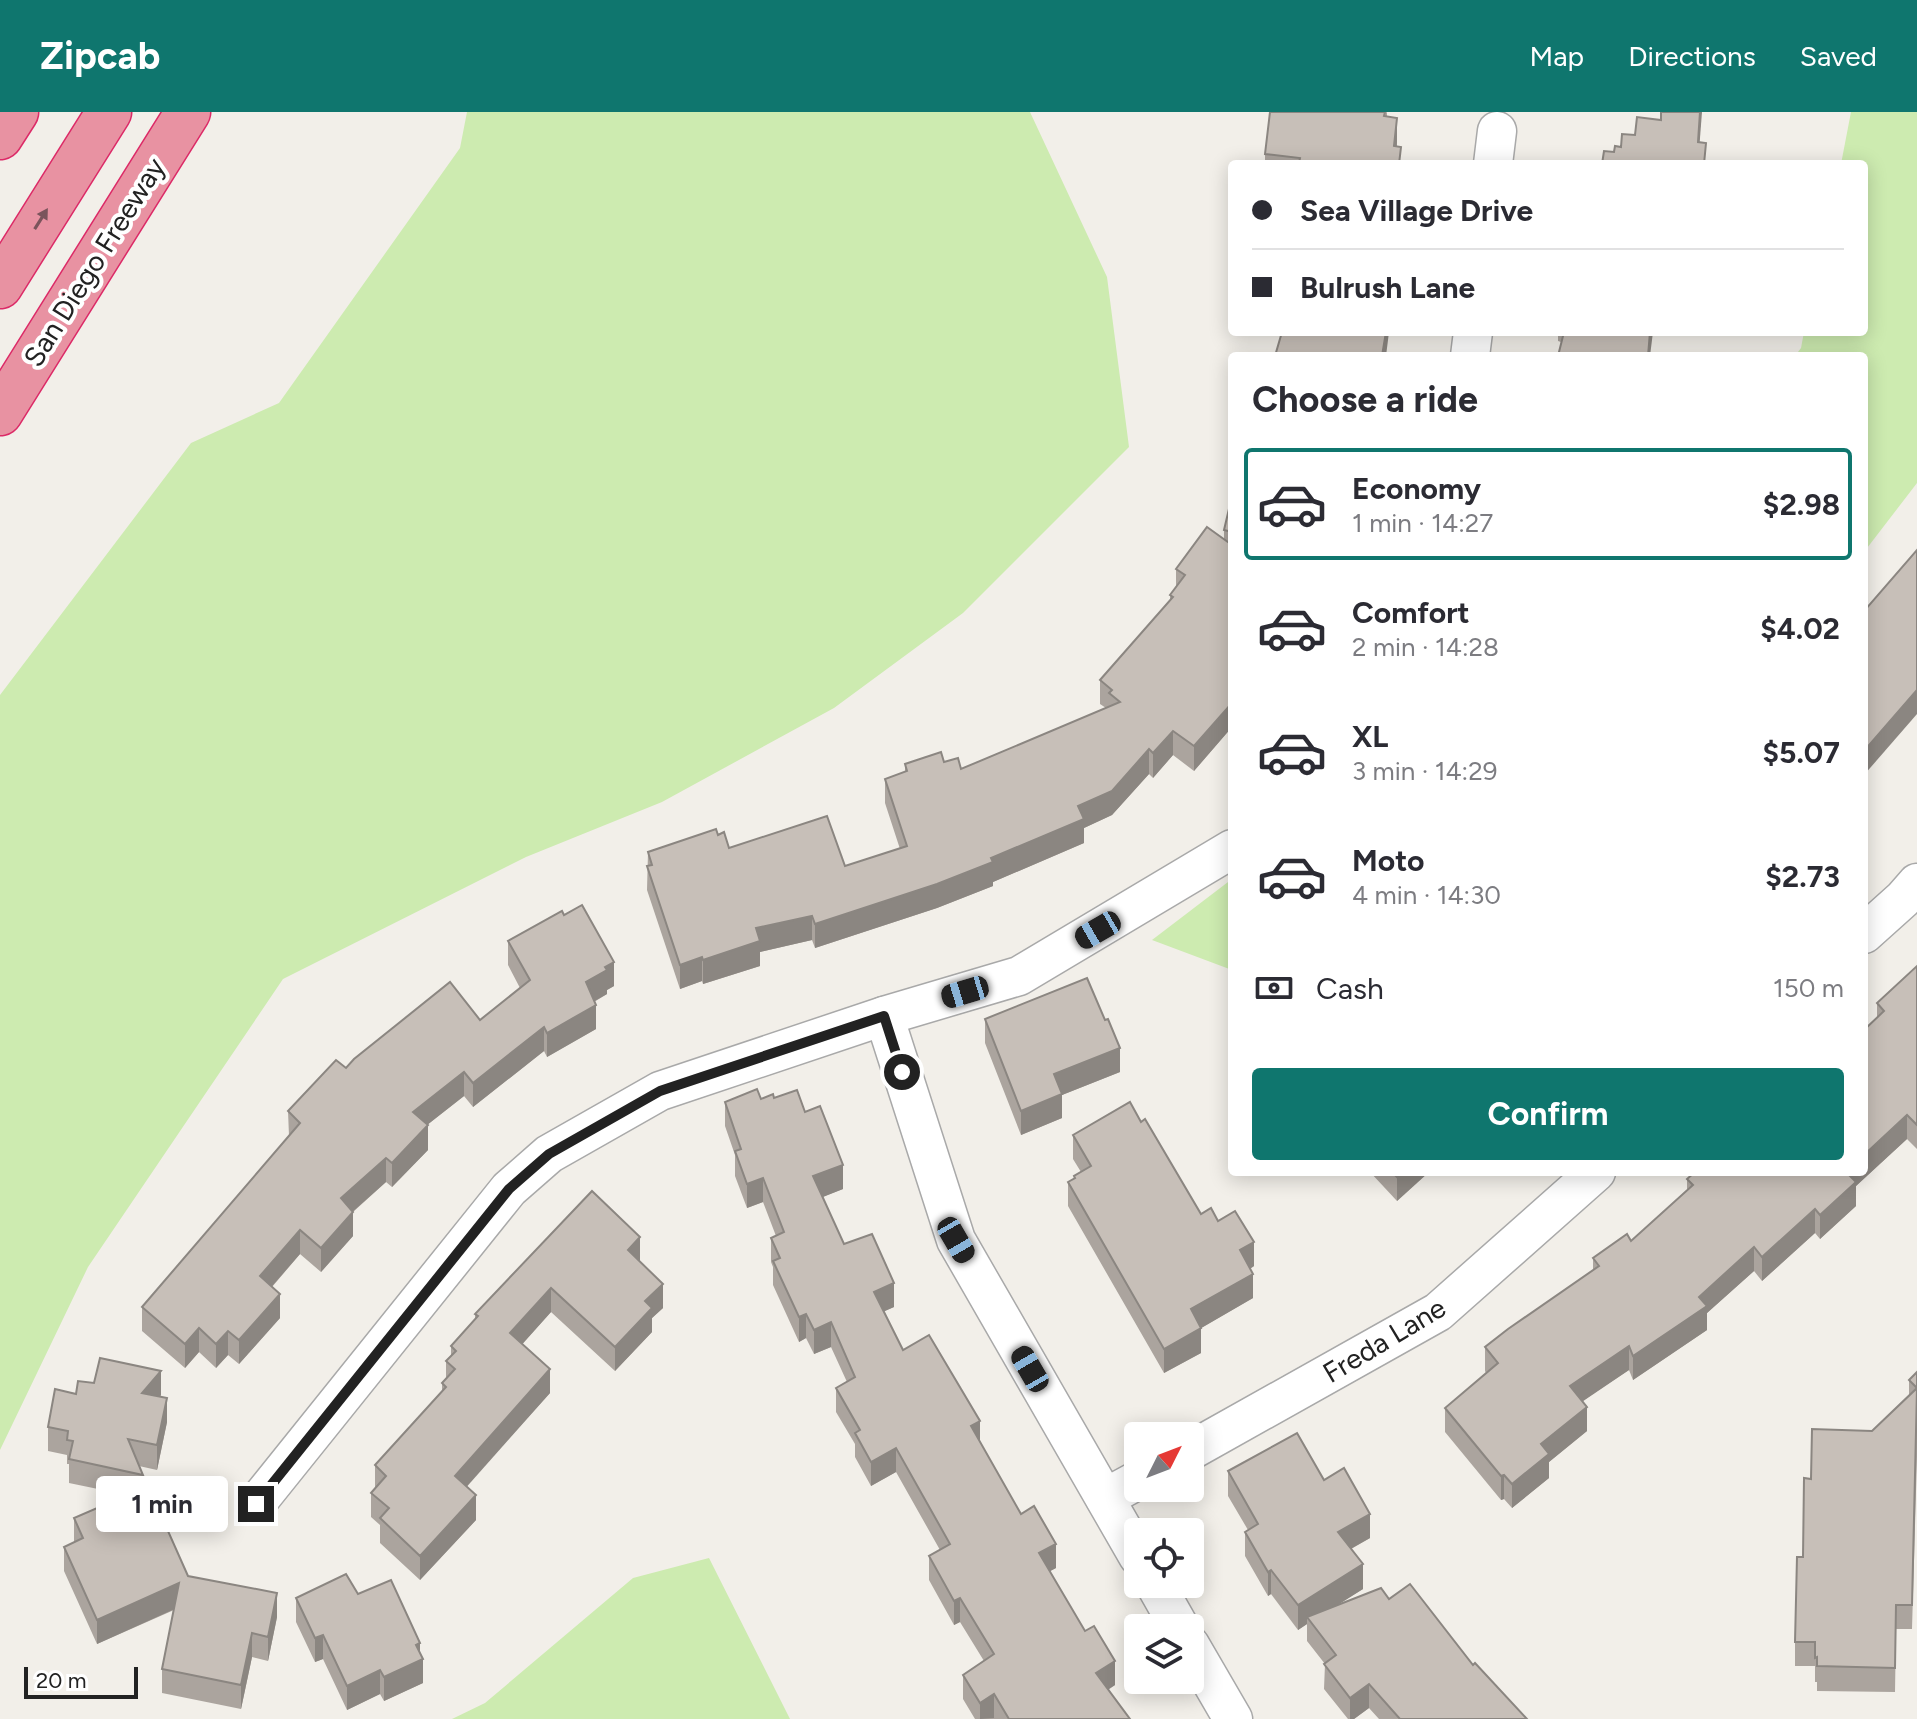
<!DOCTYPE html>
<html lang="en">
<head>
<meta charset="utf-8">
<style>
  body { margin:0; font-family:Figtree,sans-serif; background:#f2f2f3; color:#2b2b33; height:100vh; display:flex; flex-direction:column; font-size:30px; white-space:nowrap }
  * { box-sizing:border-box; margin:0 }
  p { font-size:26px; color:#7c7c81 }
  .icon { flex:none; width:44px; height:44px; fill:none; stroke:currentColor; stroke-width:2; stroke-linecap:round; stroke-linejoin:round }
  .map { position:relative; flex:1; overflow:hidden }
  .details { position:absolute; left:1228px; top:240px; width:640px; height:824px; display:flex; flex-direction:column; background:#fff; border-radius:8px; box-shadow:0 4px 20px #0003 }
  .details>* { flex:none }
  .top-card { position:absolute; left:1228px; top:48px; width:640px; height:176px; border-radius:8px; box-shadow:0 4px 20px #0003; display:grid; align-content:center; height:176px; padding:0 24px; background:#fff }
  .needle { width:52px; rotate:48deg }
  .tools { position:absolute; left:1124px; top:1310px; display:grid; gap:16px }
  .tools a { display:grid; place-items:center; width:80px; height:80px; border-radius:8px; background:#fff; box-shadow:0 4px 20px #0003; font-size:40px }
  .scale { position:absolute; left:24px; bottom:20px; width:114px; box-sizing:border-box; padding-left:8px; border:4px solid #222; border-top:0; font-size:22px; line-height:28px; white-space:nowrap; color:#222; -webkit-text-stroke:6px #fff; paint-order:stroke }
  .end { position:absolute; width:36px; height:36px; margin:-18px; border:10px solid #222; background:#fff; box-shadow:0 0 0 4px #fff }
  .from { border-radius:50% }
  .bubble { position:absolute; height:56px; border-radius:8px; background:#fff; box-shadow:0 4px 20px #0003; font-size:26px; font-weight:700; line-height:56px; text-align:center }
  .car { position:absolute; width:24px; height:48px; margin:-24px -12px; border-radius:10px; box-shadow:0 0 6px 2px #0007; background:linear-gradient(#222 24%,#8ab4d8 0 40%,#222 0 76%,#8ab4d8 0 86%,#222 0) }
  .top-card b { display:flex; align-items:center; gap:28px; height:76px; font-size:30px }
  .top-card b+b { border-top:2px solid #e1e1e2 }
  .top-card i { width:20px; height:20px; background:#2b2b33 }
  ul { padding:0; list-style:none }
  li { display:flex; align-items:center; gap:24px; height:112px; margin:0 16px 12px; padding:0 8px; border:4px solid transparent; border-radius:8px }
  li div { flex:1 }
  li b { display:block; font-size:30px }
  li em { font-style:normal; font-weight:700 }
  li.current { border-color:#0f766e }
  li>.icon { width:72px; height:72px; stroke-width:1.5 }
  h2 { padding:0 24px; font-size:36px; line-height:96px }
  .pay { display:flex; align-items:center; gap:20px; height:88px; padding:0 24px; font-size:30px }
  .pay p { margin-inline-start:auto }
  .cta { display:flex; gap:16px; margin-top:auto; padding:16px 24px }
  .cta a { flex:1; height:92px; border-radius:8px; background:#0f766e; color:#fff; font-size:32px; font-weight:700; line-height:92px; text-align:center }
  header { display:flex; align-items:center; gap:48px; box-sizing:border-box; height:112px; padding:0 40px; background:#0f766e; color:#fff }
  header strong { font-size:38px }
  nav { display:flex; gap:44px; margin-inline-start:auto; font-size:28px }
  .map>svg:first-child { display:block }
</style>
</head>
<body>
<header>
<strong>Zipcab</strong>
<nav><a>Map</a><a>Directions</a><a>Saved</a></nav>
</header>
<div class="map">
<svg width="1917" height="1607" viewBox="0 0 1917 1607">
  <rect width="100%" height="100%" fill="#f2efe9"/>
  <g fill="#cdebb0">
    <polygon points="467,0 1030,0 1107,165 1129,335 963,501 834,596 662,690 526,745 283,867 88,1155 0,1338 0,583 191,331 279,291 460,36"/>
    <polygon points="1851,0 1917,0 1917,371 1864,440 1864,244 1795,244 1801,236 1804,220 1864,220 1864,52 1841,52"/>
    <polygon points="1232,767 1232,858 1152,828"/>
    <polygon points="709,1446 790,1607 452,1607 485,1591 633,1466"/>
  </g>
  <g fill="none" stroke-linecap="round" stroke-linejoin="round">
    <g stroke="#a9a9a9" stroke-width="41">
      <g id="street">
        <polyline points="1493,52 1497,19"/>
        <polyline points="1470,244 1473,220"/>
        <polyline points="1864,822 1903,787 1917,771"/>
        <polyline points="884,904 956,1128 1138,1444"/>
        <polyline points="1190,1339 1438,1200 1596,1060"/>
        <polyline points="1105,1386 1138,1368"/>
        <polyline points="256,1392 509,1077 549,1042 660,979 884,904 1019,864 1232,737"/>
        <polyline points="1155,1472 1180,1516"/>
        <polyline points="1190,1533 1233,1607"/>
      </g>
    </g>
    <g stroke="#dc2a67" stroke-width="47">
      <g id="highway">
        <polyline points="0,25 16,0"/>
        <polyline points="0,174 109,0"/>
        <polyline points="0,301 188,0"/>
      </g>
    </g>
    <use href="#street" stroke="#fff" stroke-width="38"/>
    <use href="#highway" stroke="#e892a2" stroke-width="44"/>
  </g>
  <g fill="#aba49e">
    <polygon points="1387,0 1387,5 1397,30 1397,34 1401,52 1265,52 1265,42"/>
    <polygon points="1558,220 1653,220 1561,230 1558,229"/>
    <polygon points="1232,384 1232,615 1194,659 1173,643 1153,666 1149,662 1112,703 1084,716 1084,731 993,770 993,774 937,796 815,836 812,828 760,840 760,854 703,872 702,869 680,877 647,778 648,740 718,723 729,736 845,754 900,737 885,691 885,667 905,660 905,652 944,650 961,657 1106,596 1100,592 1100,568 1170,488 1170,483 1176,475 1176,457 1224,427 1224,418"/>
    <polygon points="508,829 614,874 607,878 607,882 594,890 596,917 547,945 544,939 473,995 464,984 427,1013 428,1038 392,1075 386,1070 353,1100 353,1124 321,1160 300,1142 272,1175 280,1206 239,1252 228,1243 216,1256 199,1240 185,1256 142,1219 142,1195 289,1024 288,999 346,956 480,908 520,876 508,853"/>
    <polygon points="1917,854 1917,1037 1907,1027 1856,1074 1856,1094 1820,1127 1815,1121 1762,1169 1754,1159 1707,1201 1707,1218 1633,1268 1629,1258 1582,1289 1587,1319 1549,1350 1549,1366 1512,1396 1504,1387 1501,1388 1445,1320 1445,1296 1486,1261 1485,1259 1485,1235 1593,1159 1593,1146 1631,1129 1687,1078 1687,1067 1864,1060 1877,906 1877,891"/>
    <polygon points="985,907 1120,960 1062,983 1062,1006 1021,1023 985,931"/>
    <polygon points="774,986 805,1000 843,1077 822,1085 844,1132 894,1195 884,1199 903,1238 980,1330 1021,1402 1056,1456 1050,1459 1115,1573 1108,1578 1130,1607 975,1607 963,1587 963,1563 984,1549 960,1510 954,1513 929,1468 929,1444 940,1438 896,1360 871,1374 855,1345 855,1332 836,1300 836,1276 847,1270 831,1235 814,1242 806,1226 799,1230 773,1173 773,1155 771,1150 771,1126 776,1124 763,1090 747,1096 735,1064 735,1043 725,1014 725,990"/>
    <polygon points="1141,1010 1201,1102 1218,1109 1254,1154 1250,1157 1253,1186 1201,1216 1201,1241 1164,1261 1068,1094 1068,1070 1074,1067 1074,1064 1081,1060 1073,1047 1073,1023"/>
    <polygon points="1370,1060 1429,1060 1397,1089"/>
    <polygon points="592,1079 639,1149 663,1196 652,1206 652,1220 615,1259 551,1200 522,1232 550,1281 466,1374 476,1408 420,1468 380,1431 380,1413 371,1405 371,1381 375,1377 375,1353 442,1280 442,1271 446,1266 446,1249 451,1244 451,1234 475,1207 475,1202"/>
    <polygon points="1917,1260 1917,1345 1912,1517 1896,1517 1895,1580 1817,1579 1817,1570 1815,1570 1815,1554 1795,1554 1795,1530 1811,1367 1872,1319 1909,1284 1909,1268"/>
    <polygon points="161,1283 160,1285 167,1310 157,1358 139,1354 143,1363 143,1376 188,1464 277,1505 268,1549 252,1545 241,1597 162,1581 162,1557 174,1498 97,1532 64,1459 64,1435 74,1430 74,1406 127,1383 69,1371 69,1352 67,1352 67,1343 48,1339 48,1315"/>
    <polygon points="1228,1359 1324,1368 1370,1426 1351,1437 1363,1477 1335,1494 1389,1487 1473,1553 1527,1607 1379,1607 1369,1596 1354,1607 1348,1607 1324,1577 1325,1552 1307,1529 1307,1512 1298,1518 1271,1482 1268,1484 1245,1444 1245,1420 1248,1418 1228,1384"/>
    <polygon points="358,1482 420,1541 423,1571 384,1589 380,1582 347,1598 323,1547 315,1550 296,1510 296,1486"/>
  </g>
  <g fill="#8b8681">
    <polygon points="1700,0 1702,0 1698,52 1698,30"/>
    <polygon points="1397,6 1397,30 1395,52 1394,34"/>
    <polygon points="1386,220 1389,220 1386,244 1382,244"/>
    <polygon points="1650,220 1653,220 1650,244 1648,244"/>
    <polygon points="1917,578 1917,602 1864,663 1864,639"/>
    <polygon points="1232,591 1232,615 1194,659 1194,634"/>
    <polygon points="1173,619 1173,643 1153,666 1153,641"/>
    <polygon points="1149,637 1149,662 1112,703 1084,716 1084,731 993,770 993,774 937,796 815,836 815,812 991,746 1078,694"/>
    <polygon points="812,804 812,828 760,840 760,854 703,872 703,848 756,816"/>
    <polygon points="702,845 702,869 680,877 680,853"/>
    <polygon points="614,850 614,874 607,878 607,882 586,894 586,870 605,855"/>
    <polygon points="596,893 596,917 547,945 547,921"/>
    <polygon points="544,915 544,939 473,995 473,971"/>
    <polygon points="1120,936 1120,960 1062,983 1062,1006 1021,1023 1021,999 1054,962"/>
    <polygon points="464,960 464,984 413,1024 413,1000"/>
    <polygon points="1907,1003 1907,1027 1856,1074 1856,1094 1820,1127 1820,1103 1846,1060 1864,1060 1864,1043"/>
    <polygon points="428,1013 428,1038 392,1075 392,1051"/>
    <polygon points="386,1046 386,1070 341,1110 341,1086"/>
    <polygon points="843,1053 843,1077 813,1089 813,1064"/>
    <polygon points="1402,1060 1429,1060 1397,1089 1397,1065"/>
    <polygon points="763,1066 763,1090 747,1096 747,1072"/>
    <polygon points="1815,1097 1815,1121 1762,1169 1762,1145"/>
    <polygon points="353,1100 353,1124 321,1160 321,1136"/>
    <polygon points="300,1118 300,1142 260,1188 260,1164"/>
    <polygon points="640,1125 640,1149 628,1138"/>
    <polygon points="1254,1130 1254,1154 1240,1163 1240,1138"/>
    <polygon points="1754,1135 1754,1159 1707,1201 1707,1218 1633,1268 1633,1244"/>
    <polygon points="1253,1162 1253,1186 1191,1222 1191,1197"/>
    <polygon points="894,1171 894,1195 874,1204 874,1180"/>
    <polygon points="663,1172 663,1196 652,1206 652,1220 615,1259 615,1235 645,1189"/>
    <polygon points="551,1176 551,1200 510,1246 510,1221"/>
    <polygon points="280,1182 280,1206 239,1252 239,1228"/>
    <polygon points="806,1202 806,1226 799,1230 799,1205"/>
    <polygon points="831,1210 831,1235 814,1242 814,1218"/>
    <polygon points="199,1216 199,1240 185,1256 185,1232"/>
    <polygon points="1201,1216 1201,1241 1164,1261 1164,1237"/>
    <polygon points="228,1219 228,1243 216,1256 216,1232"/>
    <polygon points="1629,1234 1629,1258 1570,1298 1570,1274"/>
    <polygon points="550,1257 550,1281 455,1388 455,1364"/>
    <polygon points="161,1259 161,1283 142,1306 142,1281"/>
    <polygon points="167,1286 167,1310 157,1358 157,1333"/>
    <polygon points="1587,1295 1587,1319 1549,1350 1549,1366 1512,1396 1512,1372 1541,1332"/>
    <polygon points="980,1309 980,1333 971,1314"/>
    <polygon points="896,1336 896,1360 871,1374 871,1350"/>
    <polygon points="1504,1363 1504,1387 1501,1388 1501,1364"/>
    <polygon points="476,1383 476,1408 420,1468 420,1444"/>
    <polygon points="1370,1402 1370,1426 1338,1444 1338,1420"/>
    <polygon points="1056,1432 1056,1456 1039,1465 1039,1441"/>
    <polygon points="1363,1452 1363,1477 1311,1510 1307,1505 1307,1512 1298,1518 1298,1493"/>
    <polygon points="1271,1458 1271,1482 1268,1484 1268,1460"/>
    <polygon points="179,1471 179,1495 97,1532 97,1508"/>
    <polygon points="277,1481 277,1505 268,1549 268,1525"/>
    <polygon points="960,1486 960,1510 954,1513 954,1489"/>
    <polygon points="252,1521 252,1545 241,1597 241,1573"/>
    <polygon points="323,1523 323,1547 315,1550 315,1526"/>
    <polygon points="420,1531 420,1548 423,1547 423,1571 384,1589 384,1565 416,1533"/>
    <polygon points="1115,1549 1115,1573 1096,1585 1096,1561"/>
    <polygon points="380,1558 380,1582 347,1598 347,1574"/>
    <polygon points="1369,1572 1369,1596 1354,1607 1350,1607 1350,1586"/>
    <polygon points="994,1582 994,1606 980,1607 980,1591"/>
  </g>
  <g fill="#c7bfb8" stroke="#8b8681" stroke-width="2">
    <polygon points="1270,0 1385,0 1384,4 1397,6 1394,34 1401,35 1399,52 1302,52 1299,51 1300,46 1265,42"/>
    <polygon points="1661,0 1700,0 1698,30 1706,31 1704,52 1602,52 1604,39 1614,40 1615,34 1621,35 1622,22 1635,23 1637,5 1661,8"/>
    <polygon points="1282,220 1386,220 1382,244 1275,244"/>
    <polygon points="1564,220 1650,220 1648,244 1558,244"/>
    <polygon points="1232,384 1232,420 1224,418"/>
    <polygon points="1207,415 1232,433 1232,591 1194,634 1173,619 1153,641 1149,637 1112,679 1078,694 1084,707 991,746 993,750 937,772 815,812 812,804 756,816 760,829 703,848 702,845 680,853 647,754 652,753 648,740 716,717 718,723 724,720 729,736 827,704 845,754 907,734 885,667 907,659 905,652 941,640 944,650 958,646 961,657 1120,590 1109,581 1112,578 1100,568 1173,485 1170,483 1185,463 1176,457"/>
    <polygon points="1917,438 1917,578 1864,639 1864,499"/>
    <polygon points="582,793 614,850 605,855 607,858 586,870 596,893 547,921 544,915 473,971 464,960 413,1000 428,1013 392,1051 386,1046 341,1086 353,1100 321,1136 300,1118 260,1164 280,1182 239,1228 228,1219 216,1232 199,1216 185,1232 142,1195 300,1011 288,999 336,948 346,956 354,947 450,870 480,908 530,868 508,829 562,799 564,803"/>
    <polygon points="1917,854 1917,1013 1907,1003 1864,1043 1864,918 1884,899 1877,891"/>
    <polygon points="1087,866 1105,908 1108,907 1120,936 1054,962 1062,982 1021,999 985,907"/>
    <polygon points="757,977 761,987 773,982 774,986 797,978 805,1000 820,994 843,1053 813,1064 844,1132 872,1122 894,1171 874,1180 903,1238 929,1223 980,1309 971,1314 1021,1402 1034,1394 1056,1432 1039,1441 1085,1519 1094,1514 1115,1549 1096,1561 1130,1607 1009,1607 994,1582 980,1591 963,1563 994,1542 960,1486 954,1489 929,1444 950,1432 896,1336 871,1350 855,1321 860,1318 836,1276 855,1265 831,1210 814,1218 806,1202 799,1205 773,1149 780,1146 771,1126 784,1120 763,1066 747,1072 735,1039 741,1037 725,990"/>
    <polygon points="1130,990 1141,1010 1145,1007 1201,1102 1211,1096 1218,1109 1235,1099 1254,1130 1240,1138 1253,1162 1191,1197 1201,1216 1164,1237 1068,1070 1075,1066 1074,1064 1091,1054 1073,1023"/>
    <polygon points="1392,1060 1402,1060 1397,1065"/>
    <polygon points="1695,1060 1846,1060 1856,1070 1820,1103 1815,1097 1762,1145 1754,1135 1699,1185 1707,1194 1633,1244 1629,1234 1570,1274 1587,1295 1541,1332 1549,1342 1512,1372 1504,1363 1501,1364 1445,1296 1498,1251 1485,1235 1508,1217 1599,1154 1593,1146 1627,1122 1631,1129 1693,1073 1687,1067"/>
    <polygon points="592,1079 640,1125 628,1138 663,1172 645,1189 652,1196 615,1235 551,1176 510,1221 550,1257 455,1364 476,1383 420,1444 380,1406 389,1396 371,1381 386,1364 375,1353 446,1275 442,1271 455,1257 446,1249 456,1239 451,1234 478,1204 475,1202"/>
    <polygon points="100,1246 161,1259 142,1281 167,1286 157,1333 128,1327 143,1363 69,1347 73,1329 67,1328 68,1319 48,1315 55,1277 76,1282 78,1269 94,1271"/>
    <polygon points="1917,1260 1917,1276 1909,1268"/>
    <polygon points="1917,1276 1912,1493 1896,1493 1895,1556 1817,1554 1817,1545 1815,1546 1815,1530 1795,1530 1797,1445 1803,1445 1804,1366 1811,1367 1812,1317 1872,1319"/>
    <polygon points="1297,1321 1324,1368 1344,1356 1370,1402 1338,1420 1363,1452 1298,1493 1271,1458 1268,1460 1245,1420 1258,1412 1228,1359"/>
    <polygon points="148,1374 188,1464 277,1481 268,1525 252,1521 241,1573 162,1557 179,1471 97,1508 64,1435 83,1426 74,1406"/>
    <polygon points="346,1462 358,1482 391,1468 420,1531 416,1533 423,1547 384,1565 380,1558 347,1574 323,1523 315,1526 296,1486"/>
    <polygon points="1410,1472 1473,1553 1475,1551 1527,1607 1400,1607 1369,1572 1350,1586 1324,1552 1336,1543 1307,1505 1381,1476 1389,1487"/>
  </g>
  <defs><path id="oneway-solid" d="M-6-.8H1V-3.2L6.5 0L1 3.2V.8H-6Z" transform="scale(2)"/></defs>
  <use fill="#7b545c" href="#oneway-solid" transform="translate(41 107) rotate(-58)"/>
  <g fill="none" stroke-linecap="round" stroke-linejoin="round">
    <polyline stroke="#222" stroke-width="10" points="256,1392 509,1077 549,1042 660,979 884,904 902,960"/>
  </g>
  <g text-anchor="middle" stroke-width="8" stroke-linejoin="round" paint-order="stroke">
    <g font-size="28" fill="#222" stroke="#fff">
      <text transform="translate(94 150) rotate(-58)" y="10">San Diego Freeway</text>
      <text transform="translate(1384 1228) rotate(-31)" y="10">Freda Lane</text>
    </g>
  </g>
</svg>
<div class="tools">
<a><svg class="needle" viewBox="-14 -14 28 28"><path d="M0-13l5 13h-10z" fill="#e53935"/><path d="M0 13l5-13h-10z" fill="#7c7c81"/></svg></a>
<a><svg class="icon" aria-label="locate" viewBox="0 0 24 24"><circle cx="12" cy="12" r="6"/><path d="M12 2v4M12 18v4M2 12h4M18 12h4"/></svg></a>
<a><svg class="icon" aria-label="layers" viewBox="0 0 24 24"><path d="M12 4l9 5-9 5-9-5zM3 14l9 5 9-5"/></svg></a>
</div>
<div class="scale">20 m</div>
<i class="end from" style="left:902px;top:960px"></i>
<i class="end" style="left:256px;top:1392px"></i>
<div class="bubble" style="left:96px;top:1364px;width:132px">1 min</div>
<i class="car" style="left:1098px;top:818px;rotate:240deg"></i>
<i class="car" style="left:965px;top:880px;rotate:253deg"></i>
<i class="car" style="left:956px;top:1128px;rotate:150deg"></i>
<i class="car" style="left:1030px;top:1257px;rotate:330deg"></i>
<div class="top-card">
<b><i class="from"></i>Sea Village Drive</b>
<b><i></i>Bulrush Lane</b>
</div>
<section class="details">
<h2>Choose a ride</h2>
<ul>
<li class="current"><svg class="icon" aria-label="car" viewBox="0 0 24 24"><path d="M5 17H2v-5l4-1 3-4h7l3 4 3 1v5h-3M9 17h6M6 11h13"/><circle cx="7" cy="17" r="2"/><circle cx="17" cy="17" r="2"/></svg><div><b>Economy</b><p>1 min · 14:27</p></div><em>$2.98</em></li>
<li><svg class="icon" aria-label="car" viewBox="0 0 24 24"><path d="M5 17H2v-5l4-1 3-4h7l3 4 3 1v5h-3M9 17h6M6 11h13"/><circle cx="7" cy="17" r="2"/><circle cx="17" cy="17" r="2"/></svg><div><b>Comfort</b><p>2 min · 14:28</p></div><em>$4.02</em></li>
<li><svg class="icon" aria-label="car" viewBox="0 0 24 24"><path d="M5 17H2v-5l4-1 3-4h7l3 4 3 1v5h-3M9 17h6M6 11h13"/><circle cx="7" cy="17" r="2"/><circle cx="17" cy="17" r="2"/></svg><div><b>XL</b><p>3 min · 14:29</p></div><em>$5.07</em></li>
<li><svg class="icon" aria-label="car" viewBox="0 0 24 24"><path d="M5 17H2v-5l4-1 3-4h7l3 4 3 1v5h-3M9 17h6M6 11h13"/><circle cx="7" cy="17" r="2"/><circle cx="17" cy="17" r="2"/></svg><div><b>Moto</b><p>4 min · 14:30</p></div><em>$2.73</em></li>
</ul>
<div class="pay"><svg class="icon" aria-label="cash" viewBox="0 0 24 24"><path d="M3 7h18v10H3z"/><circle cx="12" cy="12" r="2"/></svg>Cash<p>150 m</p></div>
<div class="cta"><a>Confirm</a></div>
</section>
</div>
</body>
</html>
